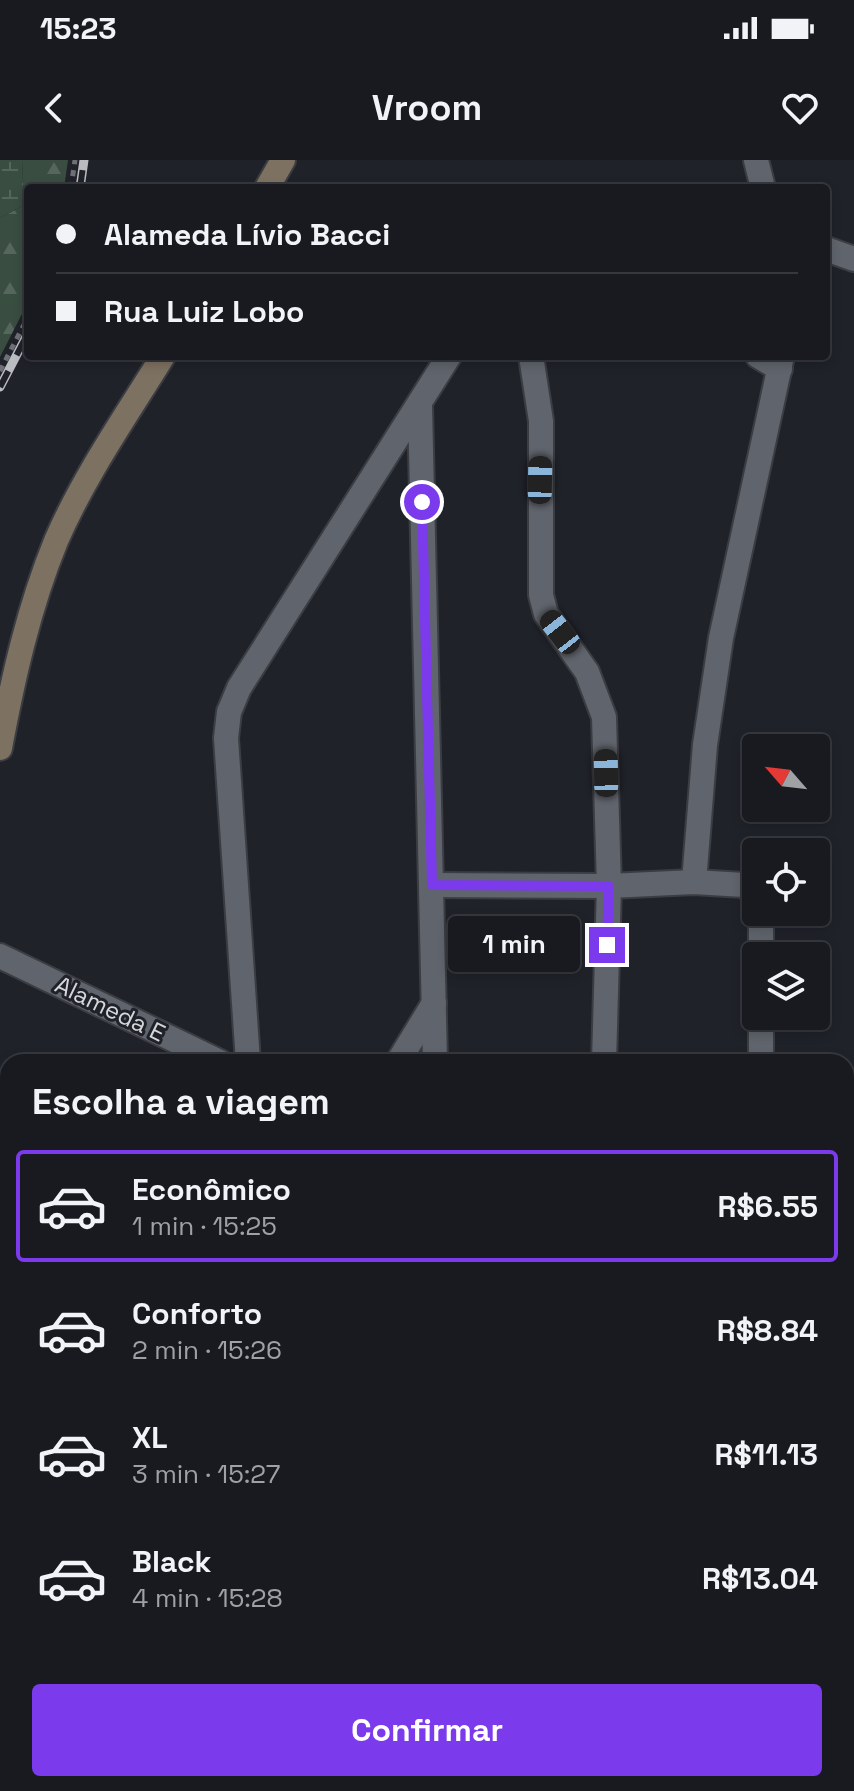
<!DOCTYPE html>
<html lang="pt">
<head>
<meta charset="utf-8">
<style>
  body { margin:0; font-family:"Space Grotesk",sans-serif; background:#212329; color:#f1f3f6; height:100vh; display:flex; flex-direction:column; font-size:30px; white-space:nowrap }
  * { box-sizing:border-box; margin:0 }
  p { font-size:26px; color:#9fa1a5 }
  .icon { flex:none; width:44px; height:44px; fill:none; stroke:currentColor; stroke-width:2; stroke-linecap:round; stroke-linejoin:round }
  .map { position:relative; flex:1; overflow:hidden }
  .drawer { position:absolute; left:0px; top:894px; width:854px; height:738px; display:flex; flex-direction:column; background:#181a20; border-radius:24px 24px 0 0; box-shadow:0 4px 12px #0003,0 0 0 2px #36383e }
  .drawer>* { flex:none }
  .hud { position:absolute; left:24px; top:24px; width:806px; height:176px; border-radius:8px; box-shadow:0 4px 12px #0003,0 0 0 2px #36383e; display:grid; align-content:center; height:176px; padding:0 32px; background:#181a20 }
  .needle { width:52px; rotate:298deg }
  .buttons { position:absolute; left:742px; top:574px; display:grid; gap:16px }
  .buttons a { display:grid; place-items:center; width:88px; height:88px; border-radius:8px; background:#181a20; box-shadow:0 4px 12px #0003,0 0 0 2px #36383e; font-size:40px }
  .end { position:absolute; width:36px; height:36px; margin:-18px; border:10px solid #7c3aed; background:#fff; box-shadow:0 0 0 4px #fff }
  .from { border-radius:50% }
  .bubble { position:absolute; height:56px; border-radius:8px; background:#181a20; box-shadow:0 4px 12px #0003,0 0 0 2px #36383e; font-size:26px; font-weight:600; line-height:56px; text-align:center }
  .car { position:absolute; width:24px; height:48px; margin:-24px -12px; border-radius:10px; box-shadow:0 0 6px 2px #0007; background:linear-gradient(#222 24%,#8ab4d8 0 40%,#222 0 76%,#8ab4d8 0 86%,#222 0) }
  .hud b { display:flex; align-items:center; gap:28px; height:76px; font-size:30px }
  .hud b+b { border-top:2px solid #36383e }
  .hud i { width:20px; height:20px; background:#f1f3f6 }
  ul { padding:0; list-style:none }
  li { display:flex; align-items:center; gap:24px; height:112px; margin:0 16px 12px; padding:0 16px; border:4px solid transparent; border-radius:8px }
  li div { flex:1 }
  li b { display:block; font-size:30px }
  li em { font-style:normal; font-weight:600 }
  li.current { border-color:#7c3aed }
  li>.icon { width:72px; height:72px; stroke-width:1.5 }
  h2 { padding:0 32px; font-size:36px; line-height:96px }
  .primary-button { display:flex; gap:16px; margin-top:auto; padding:16px 32px }
  .primary-button a { flex:1; height:92px; border-radius:8px; background:#7c3aed; color:#fff; font-size:32px; font-weight:600; line-height:92px; text-align:center }
  .status { display:flex; justify-content:space-between; align-items:center; height:56px; padding:0 40px; background:#181a20; direction:ltr }
  .status svg { height:22px; fill:currentColor }
  header { display:flex; justify-content:space-between; align-items:center; height:104px; padding:0 32px; background:#181a20; font-size:36px; font-weight:600 }
  .map>svg:first-child { display:block }
</style>
</head>
<body>
<div class="status"><b>15:23</b><svg viewBox="0 0 49 12"><path d="M0 12V9h3v3zM5 12V6h3v6zM10 12V3h3v9zM15 12V0h3v12zM26 1h20v11H26zM47 4h2v5h-2z"/></svg></div>
<header><svg class="icon" aria-label="back" viewBox="0 0 24 24"><path d="M15 5l-7 7 7 7"/></svg>Vroom<svg class="icon" aria-label="heart" viewBox="0 0 24 24"><path d="M12 20l-8-8c-3-5 5-10 8-4 3-6 11-1 8 4z"/></svg></header>
<div class="map">
<svg width="854" height="1631" viewBox="0 0 854 1631">
  <defs>
    <pattern id="forest-firs" width="22" height="20" patternUnits="userSpaceOnUse" patternTransform="scale(2)"><rect width="22" height="20" fill="#394d41"/><path d="M5 1l3.5 6h-7zM16 11l3.5 6h-7z" fill="#55665c"/></pattern>
    <pattern id="wetland-marsh" width="20" height="14" patternUnits="userSpaceOnUse" patternTransform="scale(2)"><rect width="20" height="14" fill="#394d41"/><path d="M1 5h8M5 5V1M11 12h8M15 12V8" fill="none" stroke="#55665c"/></pattern>
  </defs>
  <rect width="100%" height="100%" fill="#20222a"/>
  <polygon fill="url(#forest-firs)" points="22,0 68,0 64,28 28,28 28,142 0,197 0,58 24,45"/>
  <polygon fill="url(#wetland-marsh)" points="0,0 22,0 24,45 0,58"/>
  <g fill="none" stroke-linecap="round" stroke-linejoin="round">
    <g stroke="#3b3d42" stroke-width="28">
      <g id="street">
        <polyline points="756,0 763,28"/>
        <polyline points="826,89 854,99"/>
        <polyline points="531,196 541,261 541,435 546,454 587,512 604,557 609,726 604,902"/>
        <polyline points="758,196 780,209"/>
        <polyline points="420,246 435,902"/>
        <polyline points="694,722 705,585 721,478 782,196"/>
        <polyline points="432,725 609,726 694,722 744,725 756,735"/>
        <polyline points="761,752 761,796"/>
        <polyline points="0,796 220,902"/>
        <polyline points="761,856 761,902"/>
        <polyline points="248,902 226,578 229,552 239,528 449,196"/>
        <polyline points="398,902 434,843"/>
        <polyline points="846,1152 854,1150"/>
        <polyline points="846,1314 854,1312"/>
        <polyline points="846,1464 854,1462"/>
        <polyline points="0,1480 8,1470"/>
        <polyline points="0,1564 8,1584"/>
        <polyline points="31,1624 36,1631"/>
        <polyline points="394,1624 434,1631"/>
        <polyline points="613,1624 613,1631"/>
      </g>
    </g>
    <g stroke="#3b3d42" stroke-width="28">
      <g id="secondary">
        <polyline points="267,28 283,0"/>
        <path d="M 0,588 C 13,518 29,447 56,381 C 84,316 126,256 163,196"/>
      </g>
    </g>
    <g stroke="#6e7076" stroke-width="5" stroke-dasharray="6 6" stroke-linecap="butt">
      <polyline points="71,28 75,0"/>
      <polyline points="0,211 28,157"/>
    </g>
    <use href="#street" stroke="#60646c" stroke-width="24"/>
    <use href="#secondary" stroke="#7d7161" stroke-width="24"/>
    <g stroke="#babcc1" stroke-width="9">
      <g id="rail">
        <polyline points="80,28 84,0"/>
        <polyline points="0,227 28,173"/>
      </g>
    </g>
    <use href="#rail" stroke="#20222a" stroke-width="6" stroke-dasharray="18" stroke-linecap="butt"/>
  </g>
  <g fill="none" stroke-linecap="round" stroke-linejoin="round">
    <polyline stroke="#7c3aed" stroke-width="10" points="422,342 432,725 609,726 607,785"/>
  </g>
  <g text-anchor="middle" stroke-width="6" stroke-linejoin="round" paint-order="stroke">
    <g font-size="24" fill="#d5d7db" stroke="#20222a">
      <text transform="translate(110 849) rotate(26)" y="8">Alameda E</text>
    </g>
  </g>
</svg>
<div class="buttons">
<a><svg class="needle" viewBox="-14 -14 28 28"><path d="M0-13l5 13h-10z" fill="#e53935"/><path d="M0 13l5-13h-10z" fill="#9fa1a5"/></svg></a>
<a><svg class="icon" aria-label="locate" viewBox="0 0 24 24"><circle cx="12" cy="12" r="6"/><path d="M12 2v4M12 18v4M2 12h4M18 12h4"/></svg></a>
<a><svg class="icon" aria-label="layers" viewBox="0 0 24 24"><path d="M12 4l9 5-9 5-9-5zM3 14l9 5 9-5"/></svg></a>
</div>
<i class="end from" style="left:422px;top:342px"></i>
<i class="end" style="left:607px;top:785px"></i>
<div class="bubble" style="left:448px;top:756px;width:132px">1 min</div>
<i class="car" style="left:540px;top:320px;rotate:1deg"></i>
<i class="car" style="left:560px;top:472px;rotate:322deg"></i>
<i class="car" style="left:606px;top:613px;rotate:359deg"></i>
<div class="hud">
<b><i class="from"></i>Alameda Lívio Bacci</b>
<b><i></i>Rua Luiz Lobo</b>
</div>
<section class="drawer">
<h2>Escolha a viagem</h2>
<ul>
<li class="current"><svg class="icon" aria-label="car" viewBox="0 0 24 24"><path d="M5 17H2v-5l4-1 3-4h7l3 4 3 1v5h-3M9 17h6M6 11h13"/><circle cx="7" cy="17" r="2"/><circle cx="17" cy="17" r="2"/></svg><div><b>Econômico</b><p>1 min · 15:25</p></div><em>R$6.55</em></li>
<li><svg class="icon" aria-label="car" viewBox="0 0 24 24"><path d="M5 17H2v-5l4-1 3-4h7l3 4 3 1v5h-3M9 17h6M6 11h13"/><circle cx="7" cy="17" r="2"/><circle cx="17" cy="17" r="2"/></svg><div><b>Conforto</b><p>2 min · 15:26</p></div><em>R$8.84</em></li>
<li><svg class="icon" aria-label="car" viewBox="0 0 24 24"><path d="M5 17H2v-5l4-1 3-4h7l3 4 3 1v5h-3M9 17h6M6 11h13"/><circle cx="7" cy="17" r="2"/><circle cx="17" cy="17" r="2"/></svg><div><b>XL</b><p>3 min · 15:27</p></div><em>R$11.13</em></li>
<li><svg class="icon" aria-label="car" viewBox="0 0 24 24"><path d="M5 17H2v-5l4-1 3-4h7l3 4 3 1v5h-3M9 17h6M6 11h13"/><circle cx="7" cy="17" r="2"/><circle cx="17" cy="17" r="2"/></svg><div><b>Black</b><p>4 min · 15:28</p></div><em>R$13.04</em></li>
</ul>
<div class="primary-button"><a>Confirmar</a></div>
</section>
</div>
</body>
</html>
